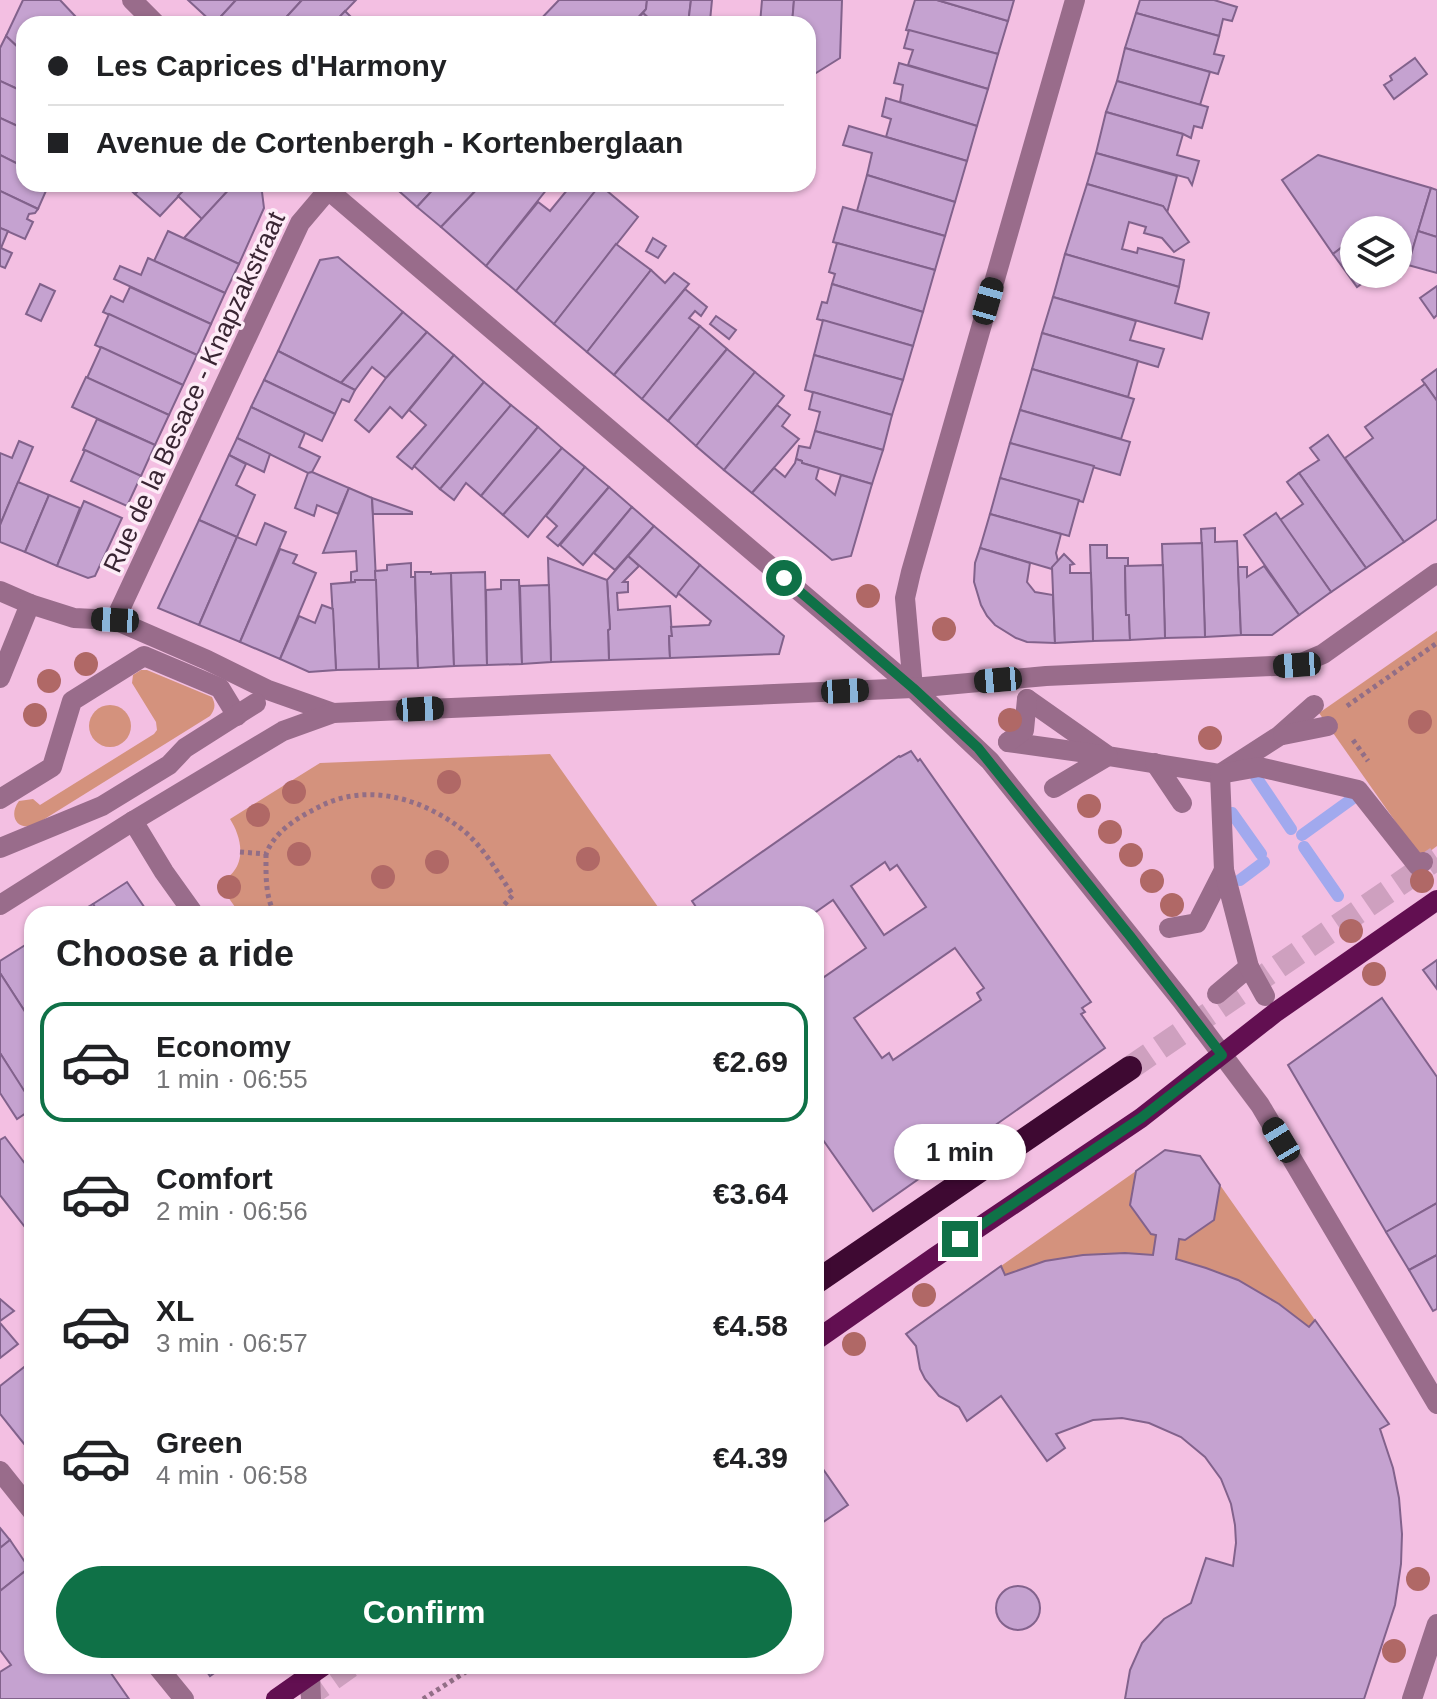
<!DOCTYPE html>
<html lang="en">
<head>
<meta charset="utf-8">
<style>
  body { margin:0; font-family:Helvetica,sans-serif; background:#f6f6f6; color:#202124; height:100vh; display:flex; flex-direction:column; font-size:30px; white-space:nowrap }
  * { box-sizing:border-box; margin:0 }
  p { font-size:26px; color:#757577 }
  .icon { flex:none; width:44px; height:44px; fill:none; stroke:currentColor; stroke-width:2; stroke-linecap:round; stroke-linejoin:round }
  .map { position:relative; flex:1; overflow:hidden }
  .sheet { position:absolute; left:24px; top:906px; width:800px; height:768px; display:flex; flex-direction:column; background:#fff; border-radius:24px; box-shadow:0 2px 6px #0004 }
  .sheet>* { flex:none }
  .guide { position:absolute; left:16px; top:16px; width:800px; height:176px; border-radius:24px; box-shadow:0 2px 6px #0004; display:grid; align-content:center; height:176px; padding:0 32px; background:#fff }
  .controls { position:absolute; left:1340px; top:216px; display:grid; gap:16px }
  .controls a { display:grid; place-items:center; width:72px; height:72px; border-radius:50%; background:#fff; box-shadow:0 2px 6px #0004; font-size:40px }
  .end { position:absolute; width:36px; height:36px; margin:-18px; border:10px solid #0f7147; background:#fff; box-shadow:0 0 0 4px #fff }
  .from { border-radius:50% }
  .bubble { position:absolute; height:56px; border-radius:28px; background:#fff; box-shadow:0 2px 6px #0004; font-size:26px; font-weight:700; line-height:56px; text-align:center }
  .car { position:absolute; width:24px; height:48px; margin:-24px -12px; border-radius:10px; box-shadow:0 0 6px 2px #0007; background:linear-gradient(#222 24%,#8ab4d8 0 40%,#222 0 76%,#8ab4d8 0 86%,#222 0) }
  .guide b { display:flex; align-items:center; gap:28px; height:76px; font-size:30px }
  .guide b+b { border-top:2px solid #e0e0e0 }
  .guide i { width:20px; height:20px; background:#202124 }
  ul { padding:0; list-style:none }
  li { display:flex; align-items:center; gap:24px; height:120px; margin:0 16px 12px; padding:0 16px; border:4px solid transparent; border-radius:24px }
  li div { flex:1 }
  li b { display:block; font-size:30px }
  li em { font-style:normal; font-weight:700 }
  li.active { border-color:#0f7147 }
  li>.icon { width:72px; height:72px; stroke-width:1.5 }
  h2 { padding:0 32px; font-size:36px; line-height:96px }
  .cta { display:flex; gap:16px; margin-top:auto; padding:16px 32px }
  .cta a { flex:1; height:92px; border-radius:48px; background:#0f7147; color:#fff; font-size:32px; font-weight:700; line-height:92px; text-align:center }
  .map>svg:first-child { display:block }
</style>
</head>
<body>
<div class="map">
<svg width="1437" height="1699" viewBox="0 0 1437 1699">
  <rect width="100%" height="100%" fill="#f3bfe2"/>
  <g fill="#d4927d">
    <polygon points="1437,631 1437,846 1421,858 1319,713"/>
    <path d="M 141,670 L 147,670 L 212,697 C 216,705 215,709 210,716 L 35,825 C 17,831 8,816 19,801 L 33,799 L 40,805 L 154,734 L 157,730 L 156,722 L 132,683 L 133,675 Z"/>
    <circle cx="110" cy="726" r="21"/>
    <path d="M 550,754 L 663,914 L 240,914 L 218,883 C 223,880 231,876 234,871 C 246,855 239,833 230,819 L 320,763 Z"/>
    <path d="M 1136,1171 L 1130,1205 L 1151,1234 L 1156,1235 L 1153,1255 C 1099,1252 1056,1256 1005,1275 L 1001,1266 Z"/>
    <path d="M 1220,1185 L 1315,1320 L 1309,1327 C 1267,1294 1229,1272 1176,1259 L 1179,1239 L 1185,1240 L 1214,1220 Z"/>
  </g>
  <g fill="none" stroke-linecap="round" stroke-linejoin="round">
    <g stroke="#a1a9ee" stroke-width="12">
      <polyline points="1256,777 1291,829"/>
      <polyline points="1232,813 1261,854"/>
      <polyline points="1302,835 1356,796"/>
      <polyline points="1304,847 1338,896"/>
      <polyline points="1240,880 1264,862"/>
    </g>
  </g>
  <g fill="#c5a2d0" stroke="#82628c" stroke-width="2" fill-rule="evenodd">
    <polygon points="23,0 60,0 76,17 69,24 24,24 24,53 6,36"/>
    <polygon points="188,0 236,0 214,24"/>
    <polygon points="236,0 302,0 280,24 214,24"/>
    <polygon points="302,0 356,0 333,24 280,24"/>
    <polygon points="559,0 647,0 646,9 632,24 536,24"/>
    <polygon points="647,0 691,0 688,24 655,24 643,13 646,9"/>
    <polygon points="691,0 712,0 710,21 698,21 697,24 688,24"/>
    <polygon points="762,0 794,0 792,24 760,24"/>
    <polygon points="794,0 842,0 840,58 808,78 808,24 792,24"/>
    <polygon points="915,0 937,0 1008,21 998,54 906,30"/>
    <polygon points="937,0 1014,0 1008,21"/>
    <polygon points="1140,0 1214,0 1237,7 1232,21 1223,19 1219,36 1136,13"/>
    <polygon points="345,11 358,24 333,24"/>
    <polygon points="643,13 655,24 632,24"/>
    <polygon points="1136,13 1219,36 1214,54 1224,56 1218,74 1125,48"/>
    <polygon points="909,30 998,54 988,89 908,65 913,50 904,48"/>
    <polygon points="6,36 24,53 24,92 0,81 0,48"/>
    <polygon points="1125,48 1210,72 1200,105 1117,81"/>
    <polygon points="1415,58 1427,74 1394,99 1384,85 1392,80 1390,76"/>
    <polygon points="899,63 988,89 977,126 900,102 903,85 894,83"/>
    <polygon points="0,81 24,92 24,129 0,118"/>
    <polygon points="1117,81 1208,107 1202,128 1194,126 1191,138 1183,134 1106,112"/>
    <polygon points="886,98 977,126 967,161 886,137 891,119 882,116"/>
    <polygon points="1106,112 1183,134 1177,155 1199,161 1192,185 1188,178 1096,153"/>
    <polygon points="0,118 24,129 24,167 0,155"/>
    <polygon points="849,126 967,161 955,202 867,175 872,153 843,145"/>
    <polygon points="1096,153 1177,176 1167,213 1163,206 1087,184"/>
    <polygon points="0,155 24,167 24,184 49,184 38,209 0,191"/>
    <polygon points="1318,155 1431,188 1408,265 1398,262 1398,230 1374,230 1371,226 1366,230 1354,230 1354,238 1333,254 1282,180"/>
    <polygon points="867,175 955,202 945,236 857,211"/>
    <polygon points="124,184 145,184 135,194"/>
    <polygon points="145,184 190,184 160,216 135,194"/>
    <polygon points="190,184 234,184 202,219 178,196"/>
    <polygon points="234,184 252,184 262,192 264,208 239,264 184,238"/>
    <polygon points="391,184 438,184 417,207"/>
    <polygon points="438,184 482,184 441,227 417,207"/>
    <polygon points="482,184 551,184 486,266 441,227"/>
    <polygon points="572,184 601,184 516,291 486,266 538,202 550,211"/>
    <polygon points="1087,184 1163,206 1189,242 1174,252 1162,238 1144,233 1146,227 1129,222 1122,249 1137,253 1138,248 1184,260 1179,287 1065,254"/>
    <polygon points="600,185 638,217 554,324 516,291"/>
    <polygon points="1431,188 1437,190 1437,237 1418,231"/>
    <polygon points="0,191 38,209 35,213 29,214 27,219 33,222 25,239 0,228"/>
    <polygon points="843,207 945,236 935,270 833,242"/>
    <polygon points="0,228 8,231 1,248 12,253 5,268 0,266"/>
    <polygon points="168,231 239,264 225,293 154,261"/>
    <polygon points="1418,231 1437,237 1437,273 1408,265"/>
    <polygon points="653,238 666,246 658,258 646,251"/>
    <polygon points="1354,238 1354,274 1391,274 1388,279 1379,281 1374,275 1357,287 1333,254"/>
    <polygon points="837,243 935,270 923,312 832,284 835,274 829,272"/>
    <polygon points="616,244 651,270 587,352 554,324"/>
    <polygon points="1065,254 1179,287 1175,303 1209,313 1202,339 1053,297"/>
    <polygon points="338,257 403,312 341,383 278,351 320,260"/>
    <polygon points="148,258 225,293 211,324 114,279 120,266 141,275"/>
    <polygon points="651,270 665,283 674,273 689,284 614,375 587,352"/>
    <polygon points="40,284 55,291 41,321 26,314"/>
    <polygon points="832,284 923,312 913,346 817,319 822,302 827,303"/>
    <polygon points="1437,286 1437,315 1434,318 1420,298"/>
    <polygon points="130,287 211,324 197,355 103,312 111,296 123,302"/>
    <polygon points="685,289 707,307 701,316 695,311 689,318 700,326 642,399 614,375"/>
    <polygon points="1053,297 1136,321 1130,340 1164,349 1158,367 1042,333"/>
    <polygon points="403,312 427,332 386,378 372,367 355,390 341,383"/>
    <polygon points="109,314 197,355 183,385 95,345"/>
    <polygon points="716,316 736,330 729,339 710,324"/>
    <polygon points="823,320 913,346 903,380 814,355"/>
    <polygon points="700,326 727,349 668,421 642,399"/>
    <polygon points="427,332 454,355 402,418 390,407 369,432 355,420 386,378"/>
    <polygon points="1042,333 1138,361 1128,397 1032,369"/>
    <polygon points="101,347 183,385 169,415 87,378"/>
    <polygon points="727,349 755,372 696,446 668,421"/>
    <polygon points="278,351 355,390 349,402 342,399 335,414 264,380"/>
    <polygon points="454,355 484,382 412,469 397,457 426,425 409,410"/>
    <polygon points="814,355 903,380 892,415 805,390"/>
    <polygon points="1032,369 1134,399 1121,439 1020,410"/>
    <polygon points="1437,369 1437,401 1422,380"/>
    <polygon points="755,372 784,396 724,470 696,446"/>
    <polygon points="86,377 169,415 155,445 72,407"/>
    <polygon points="264,380 335,414 322,441 251,407"/>
    <polygon points="484,382 511,405 440,489 414,466"/>
    <polygon points="1425,384 1437,401 1437,519 1404,542 1345,458 1373,438 1365,427"/>
    <polygon points="813,392 892,415 883,450 815,431 820,412 809,409"/>
    <polygon points="511,405 538,427 481,496 466,483 454,500 440,489"/>
    <polygon points="777,405 790,415 782,426 799,439 752,493 724,470"/>
    <polygon points="251,407 305,433 299,447 320,457 312,472 308,473 237,438"/>
    <polygon points="1020,410 1130,442 1120,475 1010,443"/>
    <polygon points="97,419 155,445 141,476 83,450"/>
    <polygon points="538,427 562,448 503,515 481,496"/>
    <polygon points="815,431 883,450 872,484 802,463 802,461 796,459 799,446 810,448"/>
    <polygon points="1328,435 1404,542 1366,568 1299,473 1319,460 1310,448"/>
    <polygon points="237,438 270,454 264,472 229,455"/>
    <polygon points="19,441 33,447 0,525 0,453 12,458"/>
    <polygon points="1010,443 1094,466 1083,502 1000,478"/>
    <polygon points="562,448 585,467 528,537 503,515"/>
    <polygon points="85,450 141,476 127,506 71,481"/>
    <polygon points="229,455 246,464 236,485 255,495 237,537 199,520"/>
    <polygon points="796,459 802,461 802,463 819,468 816,479 835,495 841,475 872,484 851,556 832,560 752,493 774,468 785,477 795,463"/>
    <polygon points="585,467 609,487 558,546 547,537 557,526 546,516"/>
    <polygon points="312,472 349,488 338,514 317,505 314,516 295,508 308,473"/>
    <polygon points="1299,473 1366,568 1331,592 1280,520 1303,504 1287,482"/>
    <polygon points="1000,478 1079,500 1069,536 990,514"/>
    <polygon points="18,482 49,495 25,552 0,542 0,525"/>
    <polygon points="609,487 632,507 583,565 560,545"/>
    <polygon points="349,488 372,498 376,580 355,580 355,582 351,582 351,572 357,571 356,551 323,553"/>
    <polygon points="49,495 80,508 57,566 25,552"/>
    <polygon points="372,498 412,512 412,514 373,514"/>
    <polygon points="84,501 122,518 95,576 88,578 57,566"/>
    <polygon points="632,507 654,526 615,570 594,553"/>
    <polygon points="1276,513 1331,592 1299,615 1244,535"/>
    <polygon points="990,514 1061,534 1056,553 1058,561 1052,569 980,548"/>
    <polygon points="199,520 237,537 199,625 158,608"/>
    <polygon points="265,523 286,532 240,642 199,625 237,537 256,545"/>
    <polygon points="654,526 700,565 676,597 628,556"/>
    <polygon points="1215,528 1215,542 1237,541 1241,635 1205,637 1201,529"/>
    <polygon points="1202,543 1205,637 1165,638 1162,544"/>
    <polygon points="1090,545 1107,545 1107,558 1128,558 1128,566 1125,566 1126,615 1129,615 1130,640 1093,641"/>
    <polygon points="980,548 1030,563 1027,582 1035,592 1053,595 1055,643 1027,642 1016,638 995,625 987,616 981,605 974,582 975,563"/>
    <polygon points="280,549 297,555 293,563 316,573 280,659 240,642"/>
    <polygon points="1064,554 1074,564 1070,565 1070,573 1091,573 1093,641 1055,643 1052,567"/>
    <polygon points="628,556 639,566 623,582 628,582 628,592 617,593 618,610 670,606 672,636 669,636 670,658 609,660 608,630 610,629 607,580"/>
    <polygon points="548,558 607,580 610,629 608,630 609,660 551,662"/>
    <polygon points="411,563 411,577 415,577 418,668 379,669 375,571 387,570 387,565"/>
    <polygon points="700,565 784,636 779,654 670,658 669,636 672,636 671,627 709,625 711,621 678,593"/>
    <polygon points="1163,565 1165,638 1130,640 1129,615 1126,615 1125,566"/>
    <polygon points="1264,566 1299,615 1272,635 1241,635 1238,567 1247,567 1247,577"/>
    <polygon points="415,572 431,572 431,574 451,573 454,666 418,668"/>
    <polygon points="485,572 487,665 454,666 451,573"/>
    <polygon points="355,580 376,580 379,669 336,670 331,584 355,582"/>
    <polygon points="501,580 519,580 522,664 487,665 486,590 501,589"/>
    <polygon points="549,585 551,662 522,664 520,586"/>
    <polygon points="322,605 333,609 336,670 309,672 280,659 299,616 315,623"/>
    <path d="M 911,751 L 918,761 L 920,759 L 1091,1002 L 1082,1008 L 1085,1012 L 1081,1014 L 1105,1048 L 873,1211 L 816,1130 L 816,966 L 824,977 L 866,948 L 833,900 L 813,914 L 695,914 L 694,913 L 698,910 L 692,901 L 899,756 L 900,757 ZM 885,862 L 890,870 L 897,865 L 926,907 L 884,935 L 851,886 ZM 955,948 L 984,988 L 977,993 L 981,1000 L 893,1060 L 889,1053 L 882,1058 L 854,1018 Z"/>
    <polygon points="127,882 149,914 99,914 93,904"/>
    <polygon points="93,904 99,914 76,914"/>
    <polygon points="30,942 32,945 31,1021 0,973 0,961"/>
    <polygon points="1437,960 1437,989 1423,970"/>
    <polygon points="0,973 31,1021 28,1023 32,1029 32,1089 25,1093 0,1053"/>
    <polygon points="1382,998 1437,1077 1437,1203 1386,1232 1288,1065"/>
    <polygon points="0,1053 32,1103 32,1109 17,1119 0,1093"/>
    <polygon points="5,1137 32,1173 32,1236 0,1195 0,1140"/>
    <polygon points="1165,1150 1200,1156 1220,1185 1214,1220 1185,1240 1179,1239 1176,1259 1206,1268 1238,1280 1279,1304 1309,1327 1315,1320 1389,1424 1380,1429 1393,1468 1399,1498 1402,1534 1401,1564 1395,1605 1364,1699 1125,1699 1130,1670 1142,1643 1164,1619 1191,1603 1206,1558 1233,1566 1236,1543 1235,1525 1231,1504 1221,1479 1205,1457 1181,1437 1149,1423 1122,1418 1093,1420 1056,1434 1065,1448 1047,1461 1001,1396 967,1421 959,1407 939,1396 925,1379 920,1369 916,1346 906,1334 1001,1266 1005,1275 1045,1261 1083,1255 1125,1253 1153,1255 1156,1235 1151,1234 1130,1205 1136,1171"/>
    <polygon points="1437,1203 1437,1255 1409,1270 1386,1232"/>
    <polygon points="1437,1255 1437,1309 1433,1311 1409,1270"/>
    <polygon points="0,1299 14,1311 0,1321"/>
    <polygon points="0,1323 18,1344 0,1358"/>
    <polygon points="28,1364 32,1370 32,1381 29,1383 32,1386 32,1439 25,1445 0,1414 0,1386"/>
    <polygon points="816,1459 848,1505 816,1527"/>
    <polygon points="0,1528 10,1540 0,1548"/>
    <polygon points="10,1540 29,1568 0,1591 0,1548"/>
    <polygon points="29,1568 32,1572 32,1666 106,1666 129,1699 0,1699 0,1672 11,1665 0,1650 0,1591"/>
    <circle cx="1018" cy="1608" r="22"/>
    <polygon points="203,1666 224,1666 210,1676"/>
  </g>
  <g fill="none" stroke-linecap="round" stroke-linejoin="round">
    <g stroke="#cea0bf" stroke-width="24" stroke-dasharray="24 12" stroke-linecap="butt">
      <polyline points="1130,1068 1437,858"/>
      <polyline points="303,1699 350,1666"/>
    </g>
    <g stroke="#926e86" stroke-width="5" stroke-dasharray="4 4" stroke-linecap="butt">
      <polyline points="1347,706 1437,643"/>
      <polyline points="1353,740 1368,761"/>
      <path d="M 240,852 L 266,854 C 274,833 295,819 315,809 C 362,782 417,796 459,827 C 482,844 497,872 513,895 L 496,914"/>
      <path d="M 266,854 C 266,874 265,897 275,914"/>
      <polyline points="423,1699 475,1666"/>
    </g>
    <g stroke="#996c8b" stroke-width="20">
      <polyline points="132,0 156,24"/>
      <polyline points="321,184 913,688 990,761 1182,1001 1260,1105 1437,1404"/>
      <polyline points="0,591 30,604"/>
      <polyline points="115,620 300,223 328,190"/>
      <polyline points="0,678 30,604 74,618 115,620 207,660 268,690 333,713"/>
      <polyline points="913,688 905,598 911,572 1075,0"/>
      <polyline points="1027,699 1108,756 1220,774 1279,736 1314,705"/>
      <polyline points="1283,735 1328,726"/>
      <polyline points="1008,742 1108,756 1054,788"/>
      <polyline points="1008,742 1024,730 1027,699"/>
      <polyline points="1155,763 1182,803"/>
      <polyline points="0,799 52,767 72,701 144,656 220,688 237,716"/>
      <polyline points="133,821 164,872 194,914"/>
      <polyline points="0,848 102,806 169,765 185,748 256,703"/>
      <polyline points="0,905 133,821 283,731 333,713 845,691 913,688 1046,676 1297,665 1323,654 1437,573"/>
      <polyline points="1169,928 1197,923 1224,870"/>
      <polyline points="1217,994 1249,967"/>
      <polyline points="1265,996 1249,967 1224,870 1220,774 1259,767 1358,790 1418,866 1423,862"/>
      <polyline points="0,1471 32,1511"/>
      <polyline points="157,1666 184,1699"/>
      <polyline points="310,1675 311,1699"/>
      <polyline points="1412,1699 1437,1624"/>
    </g>
    <g stroke="#620f51" stroke-width="20">
      <polyline points="816,1340 935,1257 1141,1118 1276,1012 1437,900"/>
      <polyline points="276,1699 323,1666"/>
    </g>
    <polyline stroke="#3e0932" stroke-width="24" points="816,1282 1130,1068"/>
  </g>
  <g fill="#b06866">
    <circle cx="868" cy="596" r="12"/>
    <circle cx="944" cy="629" r="12"/>
    <circle cx="86" cy="664" r="12"/>
    <circle cx="49" cy="681" r="12"/>
    <circle cx="35" cy="715" r="12"/>
    <circle cx="1010" cy="720" r="12"/>
    <circle cx="1420" cy="722" r="12"/>
    <circle cx="1210" cy="738" r="12"/>
    <circle cx="449" cy="782" r="12"/>
    <circle cx="294" cy="792" r="12"/>
    <circle cx="1089" cy="806" r="12"/>
    <circle cx="258" cy="815" r="12"/>
    <circle cx="1110" cy="832" r="12"/>
    <circle cx="299" cy="854" r="12"/>
    <circle cx="1131" cy="855" r="12"/>
    <circle cx="588" cy="859" r="12"/>
    <circle cx="437" cy="862" r="12"/>
    <circle cx="383" cy="877" r="12"/>
    <circle cx="1152" cy="881" r="12"/>
    <circle cx="1422" cy="881" r="12"/>
    <circle cx="229" cy="887" r="12"/>
    <circle cx="1172" cy="905" r="12"/>
    <circle cx="1351" cy="931" r="12"/>
    <circle cx="1374" cy="974" r="12"/>
    <circle cx="924" cy="1295" r="12"/>
    <circle cx="854" cy="1344" r="12"/>
    <circle cx="1418" cy="1579" r="12"/>
    <circle cx="1394" cy="1651" r="12"/>
  </g>
  <g fill="none" stroke-linecap="round" stroke-linejoin="round">
    <polyline stroke="#0f7147" stroke-width="10" points="784,578 913,688 978,748 1130,936 1222,1055 1141,1118 960,1239"/>
  </g>
  <g text-anchor="middle" stroke-width="7" stroke-linejoin="round" paint-order="stroke">
    <g font-size="26" fill="#392533" stroke="#fdecf7">
      <text transform="translate(194 392) rotate(-65)" y="9">Rue de la Besace - Knapzakstraat</text>
    </g>
  </g>
</svg>
<div class="controls">
<a><svg class="icon" aria-label="layers" viewBox="0 0 24 24"><path d="M12 4l9 5-9 5-9-5zM3 14l9 5 9-5"/></svg></a>
</div>
<i class="end from" style="left:784px;top:578px"></i>
<i class="end" style="left:960px;top:1239px"></i>
<div class="bubble" style="left:894px;top:1124px;width:132px">1 min</div>
<i class="car" style="left:988px;top:301px;rotate:16deg"></i>
<i class="car" style="left:115px;top:620px;rotate:273deg"></i>
<i class="car" style="left:1297px;top:665px;rotate:266deg"></i>
<i class="car" style="left:998px;top:680px;rotate:265deg"></i>
<i class="car" style="left:845px;top:691px;rotate:87deg"></i>
<i class="car" style="left:420px;top:709px;rotate:87deg"></i>
<i class="car" style="left:1281px;top:1140px;rotate:329deg"></i>
<div class="guide">
<b><i class="from"></i>Les Caprices d'Harmony</b>
<b><i></i>Avenue de Cortenbergh - Kortenberglaan</b>
</div>
<section class="sheet">
<h2>Choose a ride</h2>
<ul>
<li class="active"><svg class="icon" aria-label="car" viewBox="0 0 24 24"><path d="M5 17H2v-5l4-1 3-4h7l3 4 3 1v5h-3M9 17h6M6 11h13"/><circle cx="7" cy="17" r="2"/><circle cx="17" cy="17" r="2"/></svg><div><b>Economy</b><p>1 min · 06:55</p></div><em>€2.69</em></li>
<li><svg class="icon" aria-label="car" viewBox="0 0 24 24"><path d="M5 17H2v-5l4-1 3-4h7l3 4 3 1v5h-3M9 17h6M6 11h13"/><circle cx="7" cy="17" r="2"/><circle cx="17" cy="17" r="2"/></svg><div><b>Comfort</b><p>2 min · 06:56</p></div><em>€3.64</em></li>
<li><svg class="icon" aria-label="car" viewBox="0 0 24 24"><path d="M5 17H2v-5l4-1 3-4h7l3 4 3 1v5h-3M9 17h6M6 11h13"/><circle cx="7" cy="17" r="2"/><circle cx="17" cy="17" r="2"/></svg><div><b>XL</b><p>3 min · 06:57</p></div><em>€4.58</em></li>
<li><svg class="icon" aria-label="car" viewBox="0 0 24 24"><path d="M5 17H2v-5l4-1 3-4h7l3 4 3 1v5h-3M9 17h6M6 11h13"/><circle cx="7" cy="17" r="2"/><circle cx="17" cy="17" r="2"/></svg><div><b>Green</b><p>4 min · 06:58</p></div><em>€4.39</em></li>
</ul>
<div class="cta"><a>Confirm</a></div>
</section>
</div>
</body>
</html>
